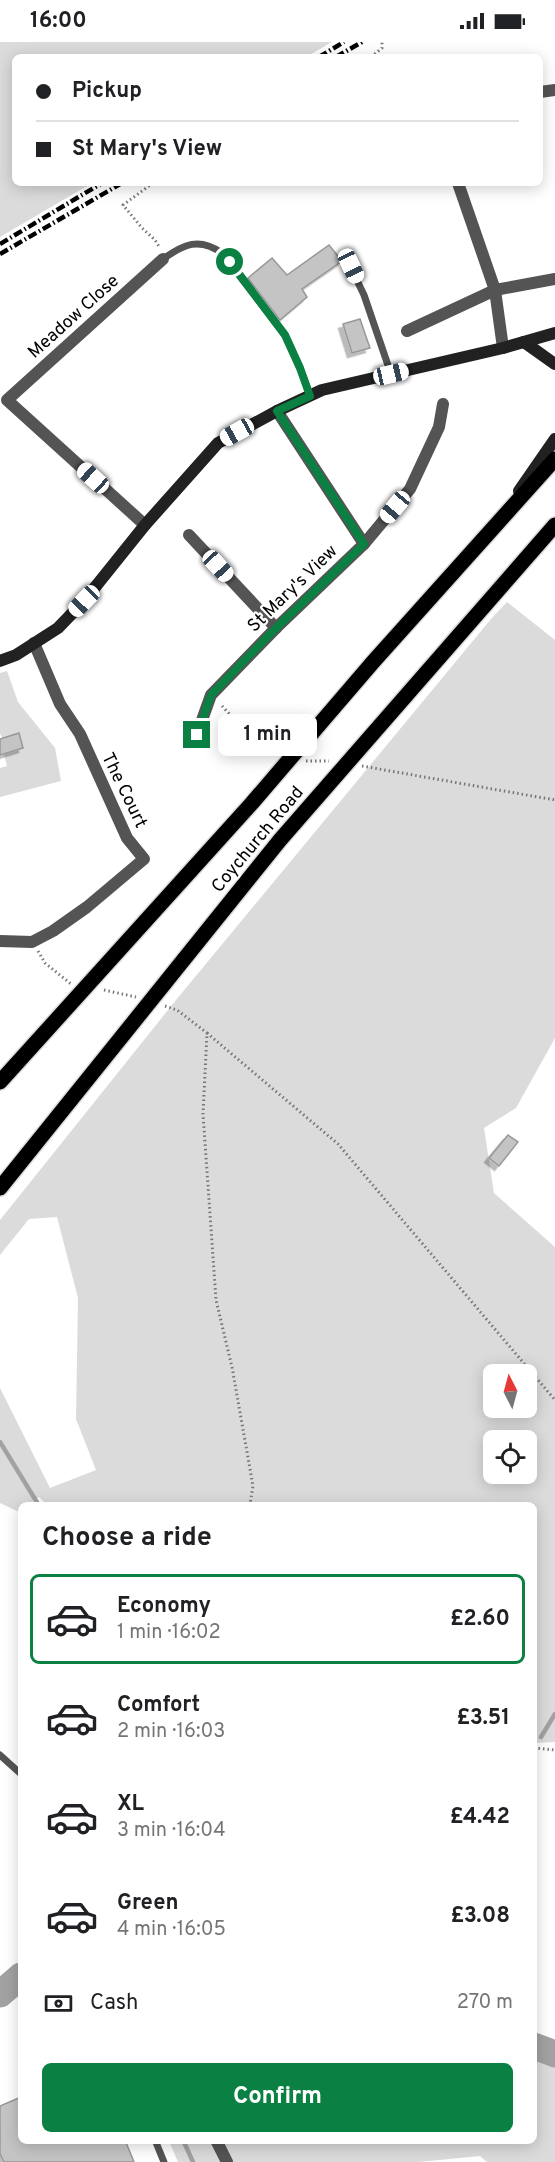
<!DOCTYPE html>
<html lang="en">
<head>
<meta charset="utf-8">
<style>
  body { margin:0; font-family:Overpass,sans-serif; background:#f6f6f6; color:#202124; height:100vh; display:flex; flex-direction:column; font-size:22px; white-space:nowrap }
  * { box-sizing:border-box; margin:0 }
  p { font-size:20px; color:#757577 }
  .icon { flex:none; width:33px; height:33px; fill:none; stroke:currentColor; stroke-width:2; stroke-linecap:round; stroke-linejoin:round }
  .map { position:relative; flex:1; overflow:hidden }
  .drawer { position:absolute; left:18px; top:1460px; width:519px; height:642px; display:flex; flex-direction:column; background:#fff; border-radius:9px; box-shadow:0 3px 15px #0003 }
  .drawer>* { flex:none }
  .banner { position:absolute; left:12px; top:12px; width:531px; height:132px; border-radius:9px; box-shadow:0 3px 15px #0003; display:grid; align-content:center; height:132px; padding:0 24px; background:#fff }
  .needle { width:39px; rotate:354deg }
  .fabs { position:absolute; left:483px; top:1322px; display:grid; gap:12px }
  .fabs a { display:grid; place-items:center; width:54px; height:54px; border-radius:9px; background:#fff; box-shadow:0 3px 15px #0003; font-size:30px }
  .end { position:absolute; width:27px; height:27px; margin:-14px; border:8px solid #0b8043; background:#fff; box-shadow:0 0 0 3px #fff }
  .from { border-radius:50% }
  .bubble { position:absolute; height:42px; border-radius:9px; background:#fff; box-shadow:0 3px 15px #0003; font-size:20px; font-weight:700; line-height:42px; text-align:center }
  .car { position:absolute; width:18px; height:36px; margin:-18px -9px; border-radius:8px; box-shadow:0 0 4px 2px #0007; background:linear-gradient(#fff 24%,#345 0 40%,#fff 0 76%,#345 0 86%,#fff 0) }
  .banner b { display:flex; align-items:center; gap:21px; height:57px; font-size:22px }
  .banner b+b { border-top:2px solid #e0e0e0 }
  .banner i { width:15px; height:15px; background:#202124 }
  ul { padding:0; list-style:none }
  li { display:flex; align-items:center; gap:18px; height:90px; margin:0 12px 9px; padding:0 12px; border:3px solid transparent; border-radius:9px }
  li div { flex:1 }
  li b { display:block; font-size:22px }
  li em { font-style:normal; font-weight:700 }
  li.active { border-color:#0b8043 }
  li>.icon { width:54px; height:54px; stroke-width:1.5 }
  h2 { padding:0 24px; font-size:27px; line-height:72px }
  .pay { display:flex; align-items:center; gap:15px; height:66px; padding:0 24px; font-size:22px }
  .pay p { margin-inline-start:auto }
  .action { display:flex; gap:12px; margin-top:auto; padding:12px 24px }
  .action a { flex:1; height:69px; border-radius:9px; background:#0b8043; color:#fff; font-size:24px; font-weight:700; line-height:69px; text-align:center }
  .status { display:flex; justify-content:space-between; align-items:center; height:42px; padding:0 30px; background:#fff; direction:ltr }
  .status svg { height:16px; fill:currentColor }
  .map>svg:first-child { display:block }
</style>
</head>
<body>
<div class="status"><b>16:00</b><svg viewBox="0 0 49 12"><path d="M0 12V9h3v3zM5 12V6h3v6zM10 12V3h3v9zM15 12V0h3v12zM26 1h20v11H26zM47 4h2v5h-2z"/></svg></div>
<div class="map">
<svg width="555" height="2120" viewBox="0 0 555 2120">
  <defs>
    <filter id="shadow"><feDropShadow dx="-4.5" dy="4.5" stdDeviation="0" flood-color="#0004"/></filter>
  </defs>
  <rect width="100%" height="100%" fill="#fff"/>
  <g fill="#dbdbdb" fill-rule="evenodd">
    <polygon points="0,0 332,0 306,15 15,15 15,141 92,141 0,195"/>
    <path d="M 507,560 L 555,598 L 555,996 L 516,1066 L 484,1086 L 494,1151 L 555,1205 L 555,1700 L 534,1701 L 534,1462 L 46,1462 L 39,1455 L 29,1462 L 21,1462 L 21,1469 L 19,1470 L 0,1461 L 0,1346 L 50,1446 L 96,1428 L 76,1377 L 78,1256 L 57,1175 L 29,1177 L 0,1213 L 0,1178 L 176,958 L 491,577 ZM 494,1332 L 526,1332 L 526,1365 L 494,1365 ZM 494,1398 L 526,1398 L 526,1431 L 494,1431 Z"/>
    <polygon points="7,629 18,660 55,706 61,739 0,755 0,726 7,724 4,712 23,706 19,692 2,696 0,691 0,631"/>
    <polygon points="534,2016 555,2023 555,2120 487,2120 480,2114 419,2120 178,2120 169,2099 534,2098"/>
  </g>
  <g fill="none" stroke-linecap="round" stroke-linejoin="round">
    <g stroke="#a2a2a2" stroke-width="4.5">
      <polyline points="0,1400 38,1462"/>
      <polyline points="541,1695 555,1672"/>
      <polyline points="183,2098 193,2120"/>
    </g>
    <g stroke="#a2a2a2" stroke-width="27">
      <polyline points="0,1952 21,1934"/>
      <polyline points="534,2004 555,2012"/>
    </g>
  </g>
  <g fill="#c4c4c4" stroke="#989898" stroke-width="1.5" filter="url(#shadow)">
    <polygon points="329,203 342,219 302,247 307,255 280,278 248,236 272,216 287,233"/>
    <polygon points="360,277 370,306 352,311 343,282"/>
    <polygon points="19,691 23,706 0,713 0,697"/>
    <polygon points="508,1093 518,1100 499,1124 489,1116"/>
    <polygon points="21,2055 21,2098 125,2098 134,2120 4,2120 0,2112 0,2064"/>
  </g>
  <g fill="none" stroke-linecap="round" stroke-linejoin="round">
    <g stroke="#dbdbdb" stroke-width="18">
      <g id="primary">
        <polyline points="0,1040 252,761 373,620 555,417"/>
        <polyline points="0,1146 280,798 555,483"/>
      </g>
    </g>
    <g stroke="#767676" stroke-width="3" stroke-dasharray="1.5 3" stroke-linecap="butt">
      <polyline points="371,15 382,6 382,0"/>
      <polyline points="153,141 123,163 142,186 155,198 160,206"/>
      <polyline points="222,664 261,706 276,713"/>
      <polyline points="306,719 329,719"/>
      <polyline points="362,724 555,758"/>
      <polyline points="38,909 45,921 71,942"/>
      <polyline points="104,948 136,955"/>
      <polyline points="165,964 177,968 207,991 203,1072 216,1258 232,1325 253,1444 250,1462"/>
      <polyline points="207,991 338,1102 555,1358"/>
      <polyline points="534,1706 555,1708"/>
    </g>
    <g stroke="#545454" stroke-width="7">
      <path d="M 163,217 C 184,202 199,195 222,211 L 285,293 L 300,326 L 310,353"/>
      <polyline points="350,224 364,253 391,332"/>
      <polyline points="0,1713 21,1732"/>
      <polyline points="155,2098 164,2120"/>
    </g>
    <g stroke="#545454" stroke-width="12">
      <polyline points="540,50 555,48"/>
      <polyline points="458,141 495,248 503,306"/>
      <polyline points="407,289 495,248 555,237"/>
      <polyline points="277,369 364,502"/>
      <polyline points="145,483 7,358 163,217"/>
      <polyline points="189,493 276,586"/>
      <polyline points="197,692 211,653 276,586 364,502 410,447 439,385 443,362"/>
      <polyline points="0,899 32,900 53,889 87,865 144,817 127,796 80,692 60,662 34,601"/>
      <polyline points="216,2098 227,2120"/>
    </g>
    <g stroke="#212121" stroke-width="12">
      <polyline points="524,300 555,322"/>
      <polyline points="519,449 555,397"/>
      <polyline points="0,619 16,613 58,586 84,559 145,483 218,401 277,369 322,348 503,306 555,291"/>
    </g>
    <use href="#primary" stroke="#000" stroke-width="15"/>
    <g stroke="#000" stroke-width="4.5" stroke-dasharray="9 3 1.5 3" stroke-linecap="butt">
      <polyline points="319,15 344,0"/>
      <polyline points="336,15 362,0"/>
      <polyline points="0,202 102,141"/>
      <polyline points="0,212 122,141"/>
    </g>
  </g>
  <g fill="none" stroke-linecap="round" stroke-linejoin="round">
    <polyline stroke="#0b8043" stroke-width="8" points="197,693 211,653 276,586 364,502 277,369 310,354 300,326 285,293 230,220"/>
  </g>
  <g text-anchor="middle" stroke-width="4.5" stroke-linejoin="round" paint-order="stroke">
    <g font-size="18" fill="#000" stroke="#fff">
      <text transform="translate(73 274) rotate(-42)" y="6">Meadow Close</text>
      <text transform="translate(292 546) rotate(-44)" y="6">St Mary's View</text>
      <text transform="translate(125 748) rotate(64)" y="6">The Court</text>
      <text transform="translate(257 797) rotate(-50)" y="6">Coychurch Road</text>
    </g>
  </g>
</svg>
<div class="fabs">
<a><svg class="needle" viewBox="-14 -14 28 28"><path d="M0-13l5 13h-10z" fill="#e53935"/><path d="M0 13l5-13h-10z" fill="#757577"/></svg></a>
<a><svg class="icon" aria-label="locate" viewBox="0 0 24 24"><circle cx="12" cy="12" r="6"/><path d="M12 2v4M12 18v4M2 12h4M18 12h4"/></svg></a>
</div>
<i class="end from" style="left:230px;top:220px"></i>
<i class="end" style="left:197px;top:693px"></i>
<div class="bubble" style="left:218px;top:672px;width:99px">1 min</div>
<i class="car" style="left:351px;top:224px;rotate:155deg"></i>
<i class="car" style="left:391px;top:332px;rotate:77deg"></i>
<i class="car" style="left:237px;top:390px;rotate:241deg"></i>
<i class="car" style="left:93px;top:436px;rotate:312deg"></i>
<i class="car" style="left:395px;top:465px;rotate:220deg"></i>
<i class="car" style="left:218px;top:524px;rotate:137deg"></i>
<i class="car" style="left:84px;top:559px;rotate:224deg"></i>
<div class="banner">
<b><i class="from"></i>Pickup</b>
<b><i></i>St Mary's View</b>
</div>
<section class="drawer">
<h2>Choose a ride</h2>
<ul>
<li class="active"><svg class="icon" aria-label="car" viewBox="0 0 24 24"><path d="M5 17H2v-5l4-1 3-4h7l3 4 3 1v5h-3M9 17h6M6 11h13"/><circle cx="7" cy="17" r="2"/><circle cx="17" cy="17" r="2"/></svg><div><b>Economy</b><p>1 min · 16:02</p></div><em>£2.60</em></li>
<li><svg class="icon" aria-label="car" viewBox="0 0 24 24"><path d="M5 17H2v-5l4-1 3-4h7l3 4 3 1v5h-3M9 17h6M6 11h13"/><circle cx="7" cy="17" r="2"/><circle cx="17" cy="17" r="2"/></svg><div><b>Comfort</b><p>2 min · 16:03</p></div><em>£3.51</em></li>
<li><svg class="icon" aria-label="car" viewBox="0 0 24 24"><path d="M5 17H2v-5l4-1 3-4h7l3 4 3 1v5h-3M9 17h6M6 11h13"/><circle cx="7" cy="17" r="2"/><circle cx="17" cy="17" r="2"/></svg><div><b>XL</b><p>3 min · 16:04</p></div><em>£4.42</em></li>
<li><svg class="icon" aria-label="car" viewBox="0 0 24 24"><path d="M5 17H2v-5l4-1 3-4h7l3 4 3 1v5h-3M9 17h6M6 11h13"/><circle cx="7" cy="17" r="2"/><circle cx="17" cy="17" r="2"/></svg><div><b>Green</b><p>4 min · 16:05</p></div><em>£3.08</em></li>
</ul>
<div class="pay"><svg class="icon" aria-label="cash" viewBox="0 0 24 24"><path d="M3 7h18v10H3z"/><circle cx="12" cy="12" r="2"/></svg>Cash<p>270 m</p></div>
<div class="action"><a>Confirm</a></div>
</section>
</div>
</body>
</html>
